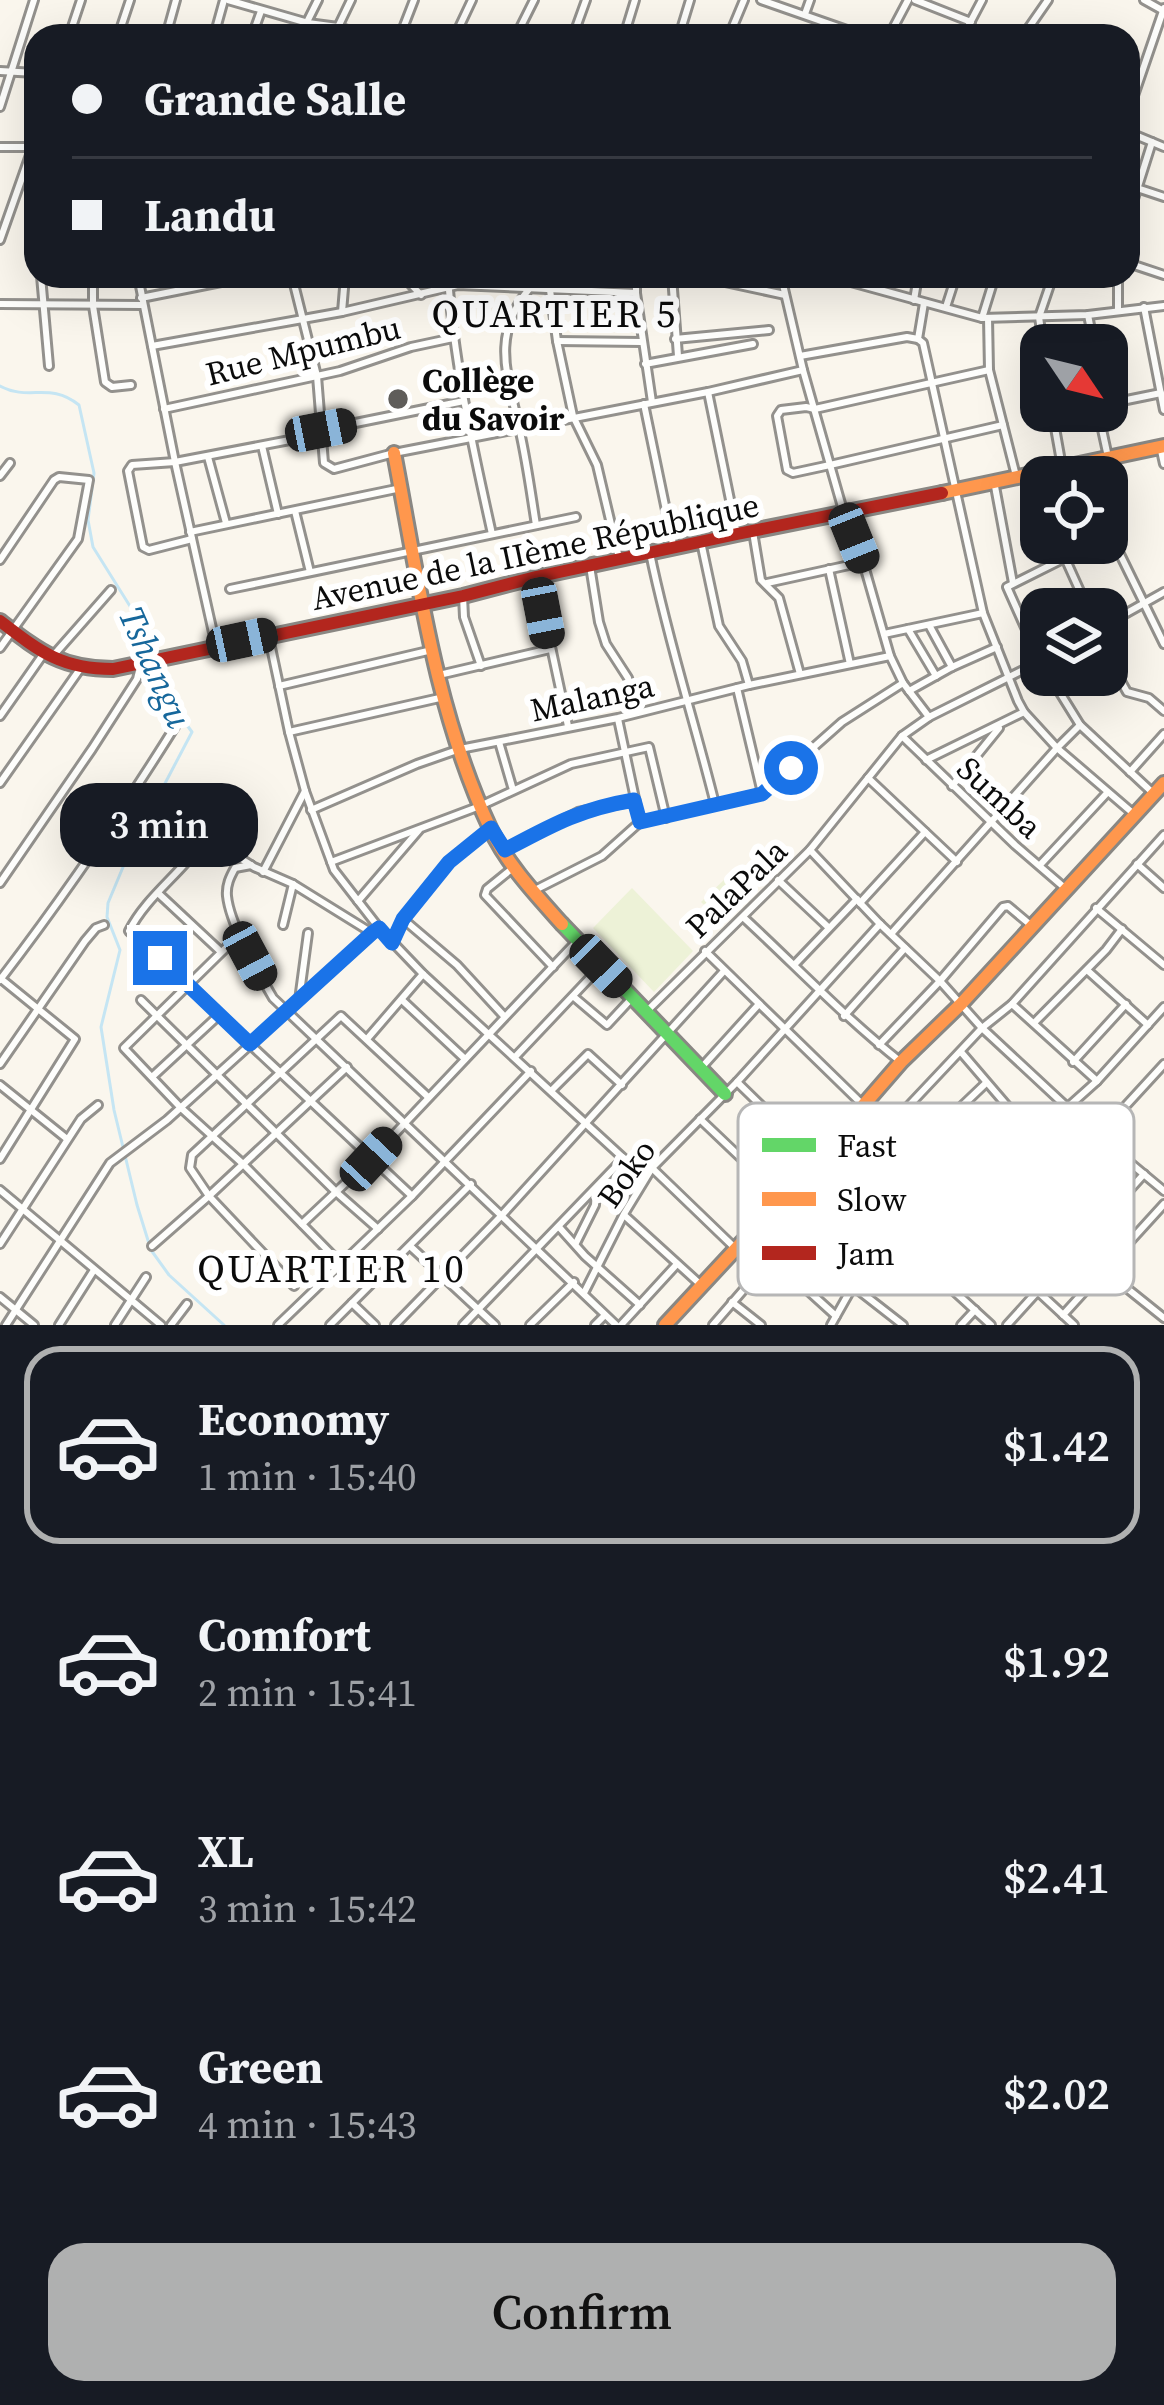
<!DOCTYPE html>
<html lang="en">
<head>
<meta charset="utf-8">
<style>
  body { margin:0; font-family:"Source Serif 4",serif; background:#20242c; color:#f1f3f6; height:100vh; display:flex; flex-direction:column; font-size:45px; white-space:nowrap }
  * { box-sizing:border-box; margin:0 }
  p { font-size:39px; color:#9ea1a6 }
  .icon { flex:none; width:66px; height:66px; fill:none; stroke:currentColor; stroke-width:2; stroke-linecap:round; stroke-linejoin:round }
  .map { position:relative; height:1325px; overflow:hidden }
  .details { display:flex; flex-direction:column; background:#171b24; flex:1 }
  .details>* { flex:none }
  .guide { position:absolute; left:24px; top:24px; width:1116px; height:264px; border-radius:36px; box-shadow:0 12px 48px #0002; display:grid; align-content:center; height:264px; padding:0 48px; background:#171b24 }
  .needle { width:78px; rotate:125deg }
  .controls { position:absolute; left:1020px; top:324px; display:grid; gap:24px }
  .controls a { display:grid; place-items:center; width:108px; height:108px; border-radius:24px; background:#171b24; box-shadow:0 12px 48px #0002; font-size:60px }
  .end { position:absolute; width:54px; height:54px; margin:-27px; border:15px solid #1a73e8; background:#fff; box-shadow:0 0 0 6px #fff }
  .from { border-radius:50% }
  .bubble { position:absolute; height:84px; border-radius:36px; background:#171b24; box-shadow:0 12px 48px #0002; font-size:39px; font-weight:600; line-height:84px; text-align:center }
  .car { position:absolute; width:36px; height:72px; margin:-36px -18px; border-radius:15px; box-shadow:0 0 9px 3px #0007; background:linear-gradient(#222 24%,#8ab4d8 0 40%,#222 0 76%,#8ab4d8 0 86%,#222 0) }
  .guide b { display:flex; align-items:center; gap:42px; height:114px; font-size:45px }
  .guide b+b { border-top:3px solid #363941 }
  .guide i { width:30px; height:30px; background:#f1f3f6 }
  ul { padding:21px 0 0; list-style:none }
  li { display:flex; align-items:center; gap:36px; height:198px; margin:0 24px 18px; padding:0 24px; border:6px solid transparent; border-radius:36px }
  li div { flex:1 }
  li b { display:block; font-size:45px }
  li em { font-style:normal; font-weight:600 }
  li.on { border-color:#afb0b0 }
  li>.icon { width:108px; height:108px; stroke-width:1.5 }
  .button { display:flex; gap:24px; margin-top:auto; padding:24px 48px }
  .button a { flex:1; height:138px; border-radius:36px; background:#afb0b0; color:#111; font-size:48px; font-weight:600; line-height:138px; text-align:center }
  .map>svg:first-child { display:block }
</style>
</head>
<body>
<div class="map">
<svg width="1164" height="1325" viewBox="0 0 1164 1325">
  <rect width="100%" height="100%" fill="#faf6ed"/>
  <g fill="#edf2d7">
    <polygon points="727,877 739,888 713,913 701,902"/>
    <polygon points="632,888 693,951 654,992 593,928"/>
  </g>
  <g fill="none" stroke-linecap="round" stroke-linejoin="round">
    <path stroke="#c5e5f3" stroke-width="3" d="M 0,386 C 30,402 49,381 79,405 L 94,473 L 88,520 L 93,547 L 133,611 L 167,698 L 192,732 L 131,848 L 108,903 L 107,917 L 120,950 L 101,1027 L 114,1110 L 137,1205 L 151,1250 L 169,1275 L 224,1325"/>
    <g stroke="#93918d" stroke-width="12">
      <g id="street">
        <polyline points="228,0 308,23 338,27 367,36"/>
        <polyline points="761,0 864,36"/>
        <polyline points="915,0 971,22"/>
        <polyline points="1144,0 1162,10"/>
        <polyline points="805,14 810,0"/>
        <polyline points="338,27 351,0"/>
        <polyline points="69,36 81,0"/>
        <polyline points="118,36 130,0"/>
        <polyline points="166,36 176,0"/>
        <polyline points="214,36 224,0"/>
        <polyline points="252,36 261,11"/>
        <polyline points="300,36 318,0"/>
        <polyline points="400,36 414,0"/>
        <polyline points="455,36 472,0"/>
        <polyline points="516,36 534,0"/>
        <polyline points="573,36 586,0"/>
        <polyline points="624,36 635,0"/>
        <polyline points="679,36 690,0"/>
        <polyline points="729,36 744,0"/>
        <polyline points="889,36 908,0"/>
        <polyline points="963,36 982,0"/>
        <polyline points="1023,36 1048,0"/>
        <polyline points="0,71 36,73"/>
        <polyline points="0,107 34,0"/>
        <polyline points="1128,113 1164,8"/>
        <polyline points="1128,132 1164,147"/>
        <polyline points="0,147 32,147"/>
        <polyline points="1137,188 1164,197"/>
        <polyline points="1128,218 1152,142"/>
        <polyline points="0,240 36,138"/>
        <polyline points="1128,263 1164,275"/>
        <polyline points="41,276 49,366"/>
        <polyline points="93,276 93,306 105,382 112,387 131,385"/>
        <polyline points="138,276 175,462 216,646"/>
        <polyline points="292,276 317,376 324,463 334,469 394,453 708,392 803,370"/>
        <polyline points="403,276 421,295"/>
        <polyline points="636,276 636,293 652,402"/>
        <polyline points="672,276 678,356"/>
        <polyline points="697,276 785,295"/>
        <polyline points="781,276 803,370 844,514 863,562 890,656 903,683 929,717"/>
        <polyline points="829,276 982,318 1088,315 1164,306"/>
        <polyline points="1118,276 1118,310"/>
        <path d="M 529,289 C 489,338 509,378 520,432 C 527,463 531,494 536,525"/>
        <path d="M 449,290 C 456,372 474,453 492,534"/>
        <polyline points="550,290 557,341 573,416 597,465 619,558"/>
        <polyline points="141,298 251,276"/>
        <polyline points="914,300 918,276"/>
        <polyline points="924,303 918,339 923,343 983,613 1018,701 1024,712 1057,748 1135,815"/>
        <polyline points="0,304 143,305"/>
        <polyline points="946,307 956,276"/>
        <polyline points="1144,307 1164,410"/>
        <polyline points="342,312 345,276"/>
        <polyline points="1088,315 1094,345"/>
        <polyline points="982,318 995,276"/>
        <polyline points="988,318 989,370 1016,476"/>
        <polyline points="675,339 769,330"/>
        <polyline points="557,341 642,342"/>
        <polyline points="1043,345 1039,317 1053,276"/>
        <polyline points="152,346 342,312 458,285 636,293"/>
        <polyline points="800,356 907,337 918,339"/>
        <polyline points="645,364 753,344"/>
        <polyline points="989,370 815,409 806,407 781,410 777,416 787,470 793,473 830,465 1003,425"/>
        <polyline points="708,392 737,534"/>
        <polyline points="644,404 674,549"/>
        <polyline points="1107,404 1161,393"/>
        <polyline points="164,409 340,371 411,347 453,338"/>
        <polyline points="1052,411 1062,467"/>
        <polyline points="1098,411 1108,457"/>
        <polyline points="321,430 464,401"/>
        <polyline points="262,446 278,514"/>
        <polyline points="1160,446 1164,464"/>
        <polyline points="208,457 226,523"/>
        <polyline points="1103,458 1106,477"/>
        <polyline points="0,476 10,463"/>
        <polyline points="994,481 1013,583"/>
        <polyline points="1107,483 1116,546 1164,644"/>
        <polyline points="295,511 310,572"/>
        <polyline points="190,532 401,488"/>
        <polyline points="753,532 761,580 779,598 800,674"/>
        <polyline points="192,539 149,550 143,547 128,471 132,465 175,462 321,434"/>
        <polyline points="701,542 719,626 742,661 749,685"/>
        <polyline points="1062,543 1065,558 1088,609"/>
        <path d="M 650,553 C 667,637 694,720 715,804"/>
        <polyline points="0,560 54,480 59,477 89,480 78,539 0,648"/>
        <polyline points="590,566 599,622 606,644 628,678 639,712"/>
        <polyline points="829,569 850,664"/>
        <polyline points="536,577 568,726"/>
        <polyline points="767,583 863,562"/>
        <polyline points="230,589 576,517"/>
        <polyline points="463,596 464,617 481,666"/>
        <polyline points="1107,624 1164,592"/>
        <polyline points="929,625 952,667"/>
        <polyline points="908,629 936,676"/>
        <polyline points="884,634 983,613"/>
        <polyline points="269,638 289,732 305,791 334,870 379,928 423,974 645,1178"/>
        <polyline points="1107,656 1127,692 1149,698 1164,711"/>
        <polyline points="52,657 111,590"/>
        <polyline points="1040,661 1007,587 1065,558"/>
        <polyline points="439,675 550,649"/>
        <polyline points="1049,675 1080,725 1154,794"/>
        <polyline points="279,686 432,650"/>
        <polyline points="737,688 762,793"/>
        <polyline points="909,691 952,667 997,647"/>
        <polyline points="0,716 42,656"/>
        <polyline points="618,719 640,822"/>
        <polyline points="289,732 444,697"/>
        <polyline points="902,736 1015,845 1066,889"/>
        <polyline points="499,742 513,790"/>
        <polyline points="926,760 1024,712"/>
        <polyline points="1130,772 1164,734"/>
        <polyline points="868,778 957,862"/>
        <polyline points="0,783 80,669"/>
        <polyline points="952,786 999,728"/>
        <polyline points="311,810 417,764 460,749 618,718 749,685 890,656"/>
        <polyline points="640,822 762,793 842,722 903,683"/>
        <polyline points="188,825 254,867 293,884 372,933"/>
        <path d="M 206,836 C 185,871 147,895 129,931 L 412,1196"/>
        <polyline points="505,850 578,812 634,801"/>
        <polyline points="810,850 880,924 940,981 982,1028 1098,1136 1164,1191"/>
        <polyline points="331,862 480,806 571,764 649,747 666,818"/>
        <polyline points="1137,864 1164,888"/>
        <path d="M 251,865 L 235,868 C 230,877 226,885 227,896 C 230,925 258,972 273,998 L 616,1325"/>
        <polyline points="1040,865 1107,793"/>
        <polyline points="514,867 487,889 485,895 553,967"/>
        <polyline points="263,872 305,791"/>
        <polyline points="778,880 828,927"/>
        <polyline points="0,883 92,749 137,679 141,663"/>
        <polyline points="533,891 602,856 640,822"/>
        <polyline points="159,894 220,951"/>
        <polyline points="358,901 419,830"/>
        <polyline points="860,903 925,832"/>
        <polyline points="1096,908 1164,965"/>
        <path d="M 743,917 C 796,966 844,1017 901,1062"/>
        <polyline points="403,919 457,965 504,1016"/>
        <polyline points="283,925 293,884"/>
        <polyline points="240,934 124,1048 180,1107 243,1164 342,1265"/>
        <polyline points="891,934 1057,748 1080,725"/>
        <polyline points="392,943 403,919 449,862 488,830"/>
        <polyline points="705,951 864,1106"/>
        <polyline points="795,964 857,899"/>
        <polyline points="1087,970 1148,1025"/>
        <polyline points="0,978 75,1039 0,1159"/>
        <path d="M 0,980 C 63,898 121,813 176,725"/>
        <polyline points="574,997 607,1025 632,998"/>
        <polyline points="141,1000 336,1192 378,1229"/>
        <polyline points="299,1000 308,933"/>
        <polyline points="402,1000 465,1059"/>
        <polyline points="1012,1004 1097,1081"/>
        <polyline points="646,1012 810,850 902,736 929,717 1041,661"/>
        <polyline points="844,1016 905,948"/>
        <polyline points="1034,1023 1106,950 1122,929"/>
        <polyline points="367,1039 423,974"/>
        <polyline points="879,1045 940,981 1003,907 1008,906 1033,927"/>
        <polyline points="961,1052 1021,1122 1059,1147 1119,1202"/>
        <polyline points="515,1057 601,966"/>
        <polyline points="1073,1062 1126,1004"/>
        <polyline points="0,1064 85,941 96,928 104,925"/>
        <polyline points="701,1068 759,1004"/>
        <polyline points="152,1077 219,1015"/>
        <polyline points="737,1082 816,1159"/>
        <polyline points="986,1083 940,1127 905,1168 1074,1325"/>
        <polyline points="0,1085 67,1139"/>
        <polyline points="552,1090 588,1054 622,1085"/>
        <polyline points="700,1119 783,1198"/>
        <polyline points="940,1127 1079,1246"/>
        <polyline points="1039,1134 1060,1109 1068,1107 1097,1081 1164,1007"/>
        <polyline points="1098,1136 1164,1064"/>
        <polyline points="653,1169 737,1250"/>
        <polyline points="836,1183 991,1325"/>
        <polyline points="1007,1183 1045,1137"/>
        <polyline points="0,1190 161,1325"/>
        <polyline points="624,1215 701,1285"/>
        <polyline points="302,1224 371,1159 577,941"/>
        <polyline points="559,1227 585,1256 640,1305"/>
        <polyline points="576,1243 595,1205 596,1189"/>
        <polyline points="0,1244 81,1119 98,1105"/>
        <polyline points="152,1246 209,1196 190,1168 192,1155 341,1016 428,1097"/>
        <polyline points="410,1246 495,1325"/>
        <polyline points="771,1257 836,1316"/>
        <polyline points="826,1257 853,1286 903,1325"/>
        <polyline points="1010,1266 1051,1222"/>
        <polyline points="1103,1269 1164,1318"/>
        <polyline points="802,1284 867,1210"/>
        <polyline points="294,1286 209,1196 347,1067"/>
        <polyline points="584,1293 624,1214 652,1168 737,1082 880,924"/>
        <polyline points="0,1297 34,1325"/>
        <polyline points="732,1302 761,1325"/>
        <polyline points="352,1303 375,1325"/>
        <polyline points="1063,1315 1164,1204"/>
        <polyline points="6,1325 110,1163 167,1120 379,928"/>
        <polyline points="59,1325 94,1270"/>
        <polyline points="115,1325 146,1277"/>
        <polyline points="171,1325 187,1304"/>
        <polyline points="278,1325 412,1196 531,1071"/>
        <polyline points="330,1325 471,1184"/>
        <polyline points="395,1325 502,1215 724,971"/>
        <polyline points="463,1325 623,1159"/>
        <polyline points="530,1325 574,1282"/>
        <polyline points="595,1325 605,1315"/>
        <polyline points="621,1325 677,1264"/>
        <polyline points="713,1325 836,1183 982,1028 1012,1004 1164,835"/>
        <polyline points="831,1325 853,1286"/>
        <polyline points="961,1325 975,1310"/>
        <polyline points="1007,1325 1144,1174"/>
      </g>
    </g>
    <g stroke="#898783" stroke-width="18">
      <polyline id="fast" points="562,924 725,1094"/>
    </g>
    <g stroke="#898783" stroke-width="18">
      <g id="slow">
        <path d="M 394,453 C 418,578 435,711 490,828 C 506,863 536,895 562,924"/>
        <polyline points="942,493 1164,446"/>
        <polyline points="665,1325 783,1198 901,1062 961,1004 1164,783"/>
      </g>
    </g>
    <g stroke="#898783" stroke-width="18">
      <path id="jam" d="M 0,621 C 39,651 61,669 113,669 L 463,596 L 536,577 L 737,534 L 942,493"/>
    </g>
    <use href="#street" stroke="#fefefc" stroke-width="6"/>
    <use href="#fast" stroke="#63d668" stroke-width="12"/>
    <use href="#slow" stroke="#ff974d" stroke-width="12"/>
    <use href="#jam" stroke="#b3261e" stroke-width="12"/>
  </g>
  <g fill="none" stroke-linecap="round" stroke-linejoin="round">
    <path stroke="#1a73e8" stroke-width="15" d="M 160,958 L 250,1044 L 372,933 L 379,928 L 392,943 L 403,919 L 449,862 L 491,828 L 505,850 C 552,825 580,809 634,800 L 640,822 L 762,794 L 791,768"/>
  </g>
  <circle fill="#5f5d5a" stroke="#fff" stroke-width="4.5" cx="398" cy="399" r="12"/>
  <g text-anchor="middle" stroke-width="12" stroke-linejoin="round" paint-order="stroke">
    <g font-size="33" fill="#0b0b0b" stroke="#fff">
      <text transform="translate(303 350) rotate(-14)" y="12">Rue Mpumbu</text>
      <text transform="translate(535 551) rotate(-12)" y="12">Avenue de la IIème République</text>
      <text transform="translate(592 697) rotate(-12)" y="12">Malanga</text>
      <text transform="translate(1000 797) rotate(43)" y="12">Sumba</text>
      <text transform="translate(736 888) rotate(-44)" y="12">PalaPala</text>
      <text transform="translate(626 1173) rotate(-55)" y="12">Boko</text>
    </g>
    <g font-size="33" font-weight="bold" fill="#0b0b0b" stroke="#fff" text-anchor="start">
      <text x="422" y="392">Collège<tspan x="422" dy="38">du Savoir</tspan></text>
    </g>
    <g font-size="36" font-style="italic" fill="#16679b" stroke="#fff">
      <text transform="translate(156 667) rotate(66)" y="13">Tshangu</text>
    </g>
    <g font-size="39" letter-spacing="3" fill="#0b0b0b" stroke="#fff">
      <text x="555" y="327">QUARTIER 5</text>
      <text x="332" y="1282">QUARTIER 10</text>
    </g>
  </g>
  <rect x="738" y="1103" width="396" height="192" rx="18" fill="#fff" stroke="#b6b6b6" stroke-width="3"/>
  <rect x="762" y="1138" width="54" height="14" fill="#63d668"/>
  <rect x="762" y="1192" width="54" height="14" fill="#ff974d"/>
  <rect x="762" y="1246" width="54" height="14" fill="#b3261e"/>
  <g font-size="33" fill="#0b0b0b">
    <text x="837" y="1157">Fast</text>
    <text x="837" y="1211">Slow</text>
    <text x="837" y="1265">Jam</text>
  </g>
</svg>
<div class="controls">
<a><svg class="needle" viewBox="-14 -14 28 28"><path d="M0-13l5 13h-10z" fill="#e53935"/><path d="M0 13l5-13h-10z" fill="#9ea1a6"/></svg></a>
<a><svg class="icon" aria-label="locate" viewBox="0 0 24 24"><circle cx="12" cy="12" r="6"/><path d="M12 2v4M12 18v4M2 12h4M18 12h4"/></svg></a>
<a><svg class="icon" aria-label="layers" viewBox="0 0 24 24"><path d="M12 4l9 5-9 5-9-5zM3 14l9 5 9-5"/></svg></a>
</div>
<i class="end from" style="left:791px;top:768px"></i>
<i class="end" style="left:160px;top:958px"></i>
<div class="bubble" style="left:60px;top:783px;width:198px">3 min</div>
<i class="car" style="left:321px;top:430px;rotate:79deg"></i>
<i class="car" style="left:854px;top:538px;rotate:158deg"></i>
<i class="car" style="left:543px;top:613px;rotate:169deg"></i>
<i class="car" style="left:242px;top:640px;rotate:78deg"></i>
<i class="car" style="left:250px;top:956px;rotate:152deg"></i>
<i class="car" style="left:601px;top:966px;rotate:136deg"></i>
<i class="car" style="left:371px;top:1159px;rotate:43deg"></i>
<div class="guide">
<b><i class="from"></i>Grande Salle</b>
<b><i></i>Landu</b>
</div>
</div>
<section class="details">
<ul>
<li class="on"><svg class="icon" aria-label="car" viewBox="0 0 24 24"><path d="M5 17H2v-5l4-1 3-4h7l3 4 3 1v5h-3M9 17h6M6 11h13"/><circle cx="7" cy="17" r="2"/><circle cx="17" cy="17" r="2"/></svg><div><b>Economy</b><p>1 min · 15:40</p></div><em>$1.42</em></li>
<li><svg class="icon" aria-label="car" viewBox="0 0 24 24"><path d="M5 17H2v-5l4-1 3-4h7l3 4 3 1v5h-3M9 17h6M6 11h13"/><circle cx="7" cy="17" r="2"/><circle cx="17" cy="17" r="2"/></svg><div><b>Comfort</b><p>2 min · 15:41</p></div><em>$1.92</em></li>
<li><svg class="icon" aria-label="car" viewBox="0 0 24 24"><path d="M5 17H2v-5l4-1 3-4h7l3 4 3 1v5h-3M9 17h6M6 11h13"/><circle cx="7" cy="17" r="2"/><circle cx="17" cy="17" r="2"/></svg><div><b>XL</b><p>3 min · 15:42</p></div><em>$2.41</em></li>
<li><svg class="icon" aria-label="car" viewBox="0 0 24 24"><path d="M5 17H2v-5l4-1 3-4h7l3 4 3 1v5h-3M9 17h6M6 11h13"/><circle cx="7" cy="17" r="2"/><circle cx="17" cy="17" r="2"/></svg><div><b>Green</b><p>4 min · 15:43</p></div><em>$2.02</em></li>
</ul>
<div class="button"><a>Confirm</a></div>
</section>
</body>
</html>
